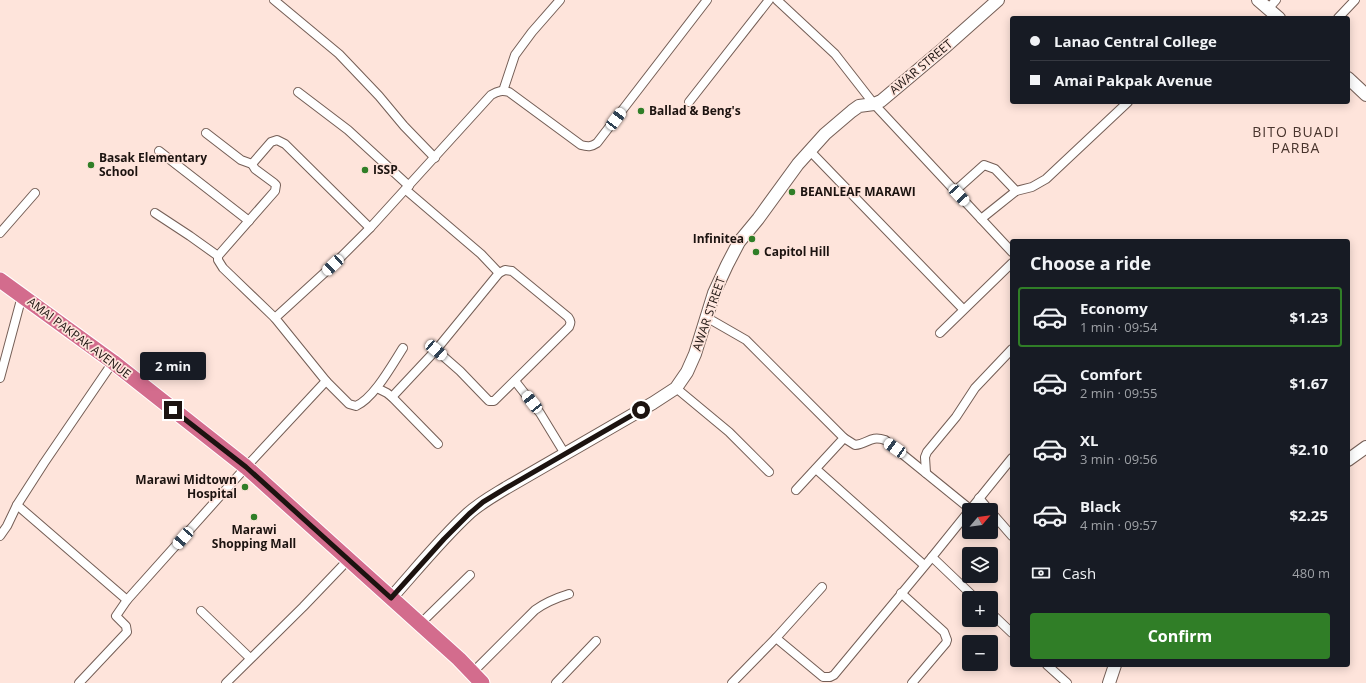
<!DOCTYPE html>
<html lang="en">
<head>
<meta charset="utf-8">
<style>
  body { margin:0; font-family:"Open Sans",sans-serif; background:#20242c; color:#f1f3f6; height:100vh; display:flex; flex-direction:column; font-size:15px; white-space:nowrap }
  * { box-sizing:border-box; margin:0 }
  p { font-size:13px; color:#9ea1a6 }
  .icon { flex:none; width:22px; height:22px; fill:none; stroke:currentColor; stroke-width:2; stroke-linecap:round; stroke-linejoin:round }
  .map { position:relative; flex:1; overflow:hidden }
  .panel { position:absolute; left:1010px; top:239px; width:340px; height:428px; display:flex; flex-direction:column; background:#171b24; border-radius:4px; box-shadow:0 2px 10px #0003 }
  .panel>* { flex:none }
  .guide { position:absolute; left:1010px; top:16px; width:340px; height:88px; border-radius:4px; box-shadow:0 2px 10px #0003; display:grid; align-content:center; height:88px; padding:0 20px; background:#171b24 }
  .needle { width:26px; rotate:61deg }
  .tools { position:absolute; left:962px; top:503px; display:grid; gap:8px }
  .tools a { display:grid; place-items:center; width:36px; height:36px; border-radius:4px; background:#171b24; box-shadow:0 2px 10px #0003; font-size:20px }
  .end { position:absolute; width:18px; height:18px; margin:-9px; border:5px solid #1c1310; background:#fff; box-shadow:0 0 0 2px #fff }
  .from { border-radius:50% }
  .bubble { position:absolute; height:28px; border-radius:4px; background:#171b24; box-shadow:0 2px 10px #0003; font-size:13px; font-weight:700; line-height:28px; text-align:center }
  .car { position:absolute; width:12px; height:24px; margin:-12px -6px; border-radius:5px; box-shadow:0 0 3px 1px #0007; background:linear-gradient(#fff 24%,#345 0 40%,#fff 0 76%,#345 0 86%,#fff 0) }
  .guide b { display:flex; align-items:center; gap:14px; height:38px; font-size:15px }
  .guide b+b { border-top:1px solid #363941 }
  .guide i { width:10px; height:10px; background:#f1f3f6 }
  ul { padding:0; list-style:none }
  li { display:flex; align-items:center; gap:12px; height:60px; margin:0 8px 6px; padding:0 12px; border:2px solid transparent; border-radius:4px }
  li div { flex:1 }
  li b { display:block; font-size:15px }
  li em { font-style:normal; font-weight:700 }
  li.current { border-color:#307e27 }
  li>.icon { width:36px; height:36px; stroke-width:1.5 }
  h2 { padding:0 20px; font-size:18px; line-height:48px }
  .pay { display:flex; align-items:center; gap:10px; height:44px; padding:0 20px; font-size:15px }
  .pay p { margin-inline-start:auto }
  .action { display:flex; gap:8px; margin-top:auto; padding:8px 20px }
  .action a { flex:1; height:46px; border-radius:4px; background:#307e27; color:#fff; font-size:16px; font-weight:700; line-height:46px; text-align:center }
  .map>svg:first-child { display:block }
</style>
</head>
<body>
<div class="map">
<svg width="1366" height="683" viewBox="0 0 1366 683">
  <rect width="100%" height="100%" fill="#fee4db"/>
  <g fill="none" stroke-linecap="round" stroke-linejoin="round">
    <g stroke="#745e56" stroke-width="10">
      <g id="street">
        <polyline points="274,0 339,54 379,96 404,126 435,158"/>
        <polyline points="777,0 835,54 874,104 1012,252"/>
        <polyline points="1268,9 1276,0"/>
        <polyline points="1338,18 1355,0"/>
        <polyline points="503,91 515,55 532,32 560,0"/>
        <polyline points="298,92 348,130 409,186"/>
        <polyline points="689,102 769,0"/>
        <polyline points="206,133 241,160 252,164"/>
        <polyline points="159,151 249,221"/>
        <polyline points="810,151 963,309"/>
        <polyline points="406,190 481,254 499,273"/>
        <polyline points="955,191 984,165 995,169 1016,191"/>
        <polyline points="155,213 190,236 218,256"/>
        <polyline points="981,219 1016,191 1032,187 1046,179 1128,102"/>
        <polyline points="0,233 35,193"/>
        <polyline points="706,317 746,340 844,438 796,490"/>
        <polyline points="275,318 223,268 218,260 218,256 275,191 276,185 274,183 255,169 252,164 271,142 277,140 285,144 370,228"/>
        <polyline points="940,333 1012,263"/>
        <polyline points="0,378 22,296"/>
        <path d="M 326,381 L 349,404 L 356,406 C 374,398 392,365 403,348"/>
        <polyline points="515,381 540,413 565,454"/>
        <path d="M 377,388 L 387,393 L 392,397 L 436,350 L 499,273 L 505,270 L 512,271 L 568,317 C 571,321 571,323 569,327 L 494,401 L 489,401 L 486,398 L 460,371 L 436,350"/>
        <polyline points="676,388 729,432 769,472"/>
        <polyline points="392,397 438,444"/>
        <path d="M 844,438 L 855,445 C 868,444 870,435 885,440 L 970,509"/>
        <polyline points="816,469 924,565"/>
        <polyline points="926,473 925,457 927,452 956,417 975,388 1012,349"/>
        <polyline points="979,498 989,510"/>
        <path d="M 17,505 L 127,600 L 246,467 L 326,381 L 275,318 L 333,265 L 370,228 L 491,95 C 498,91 502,90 509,92 L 581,145 C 588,147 591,147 597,143 L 707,0"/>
        <polyline points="970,510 1012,458"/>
        <polyline points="969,511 932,557 975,598"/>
        <polyline points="991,512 1012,536"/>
        <polyline points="0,536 7,526 17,505 44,463 113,362"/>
        <polyline points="901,593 944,632 947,640 946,643 912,683"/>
        <polyline points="201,611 250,658"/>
        <polyline points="991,613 1012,633"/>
        <polyline points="420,624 470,575"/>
        <polyline points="776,638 823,677 830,677 834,675 932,557"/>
        <polyline points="1047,665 1067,683"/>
        <path d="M 472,673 L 535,610 C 546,602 556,598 569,594"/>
        <polyline points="79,683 127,632 126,626 116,616 127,600"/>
        <polyline points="226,683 303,607 349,559"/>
        <polyline points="556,683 596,641"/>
        <polyline points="732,683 776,638 822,587"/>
      </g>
    </g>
    <g stroke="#745e56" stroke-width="14">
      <g id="secondary">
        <polyline points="1258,0 1279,18"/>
        <polyline points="1348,78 1366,95"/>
        <polyline points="1348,460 1366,447"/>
        <path d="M 391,598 C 416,570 441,539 468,514 C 480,503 493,496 506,488 L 653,403 L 676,388 L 687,372 L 695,354 L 714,293 L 727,265 L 739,242 L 758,219 L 798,164 L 825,134 L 852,111 L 859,106 L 874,104 L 881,101 L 944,48 L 998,0"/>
        <polyline points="1109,683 1115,665"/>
      </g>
    </g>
    <g stroke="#fff" stroke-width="17">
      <polyline id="highway" points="0,280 113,362 246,467 459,659 482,683"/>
    </g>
    <use href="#street" stroke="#fff" stroke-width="8"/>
    <use href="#secondary" stroke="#fff" stroke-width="12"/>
    <use href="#highway" stroke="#d36c8d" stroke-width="15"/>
  </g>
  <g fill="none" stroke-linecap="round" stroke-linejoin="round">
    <polyline stroke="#1c1310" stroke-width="5" points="173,410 246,467 391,598 444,539 469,514 483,502 506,488 641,410"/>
  </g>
  <g fill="#307e27" stroke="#fee4db" stroke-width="1.5">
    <circle cx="641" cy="111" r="4"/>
    <circle cx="91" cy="165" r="4"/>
    <circle cx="365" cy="170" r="4"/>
    <circle cx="792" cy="192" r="4"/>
    <circle cx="752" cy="239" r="4"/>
    <circle cx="756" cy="252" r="4"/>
    <circle cx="245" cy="487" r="4"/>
    <circle cx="254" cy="517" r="4"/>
  </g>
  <g text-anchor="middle" stroke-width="3.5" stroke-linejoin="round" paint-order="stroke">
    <g font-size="12" fill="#1c1310" stroke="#fee4db">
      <text transform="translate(921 67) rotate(-40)" y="4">AWAR STREET</text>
      <text transform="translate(709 314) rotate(-71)" y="4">AWAR STREET</text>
      <text transform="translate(79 338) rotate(37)" y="4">AMAI PAKPAK AVENUE</text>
    </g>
    <g font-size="12" font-weight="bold" fill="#1c1310" stroke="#fee4db" text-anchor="start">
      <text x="649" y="115">Ballad &amp; Beng's</text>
      <text x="99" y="162">Basak Elementary<tspan x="99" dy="14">School</tspan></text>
      <text x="373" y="174">ISSP</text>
      <text x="800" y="196">BEANLEAF MARAWI</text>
      <text x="744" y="243" text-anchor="end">Infinitea</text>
      <text x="764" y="256">Capitol Hill</text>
      <text x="237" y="484" text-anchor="end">Marawi Midtown<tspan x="237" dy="14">Hospital</tspan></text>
      <text x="254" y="534" text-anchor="middle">Marawi<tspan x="254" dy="14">Shopping Mall</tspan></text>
    </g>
    <g font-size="14" letter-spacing="1" fill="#48342d" stroke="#fee4db">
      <text x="1296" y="137">BITO BUADI<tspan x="1296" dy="16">PARBA</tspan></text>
    </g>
  </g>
</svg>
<div class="tools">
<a><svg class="needle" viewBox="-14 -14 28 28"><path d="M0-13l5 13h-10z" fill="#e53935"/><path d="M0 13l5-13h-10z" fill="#9ea1a6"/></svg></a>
<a><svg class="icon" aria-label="layers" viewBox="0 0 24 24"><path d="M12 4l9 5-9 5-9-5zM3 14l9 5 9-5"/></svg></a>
<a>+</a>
<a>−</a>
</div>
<i class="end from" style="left:641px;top:410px"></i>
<i class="end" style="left:173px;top:410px"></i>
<div class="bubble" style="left:140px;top:352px;width:66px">2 min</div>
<i class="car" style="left:616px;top:119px;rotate:37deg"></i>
<i class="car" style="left:959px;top:195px;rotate:137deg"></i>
<i class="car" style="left:333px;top:265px;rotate:227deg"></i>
<i class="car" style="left:436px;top:350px;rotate:131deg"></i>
<i class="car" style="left:532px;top:402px;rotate:322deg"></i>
<i class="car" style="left:895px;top:448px;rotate:305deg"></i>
<i class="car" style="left:183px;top:538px;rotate:221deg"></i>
<div class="guide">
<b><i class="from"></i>Lanao Central College</b>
<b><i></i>Amai Pakpak Avenue</b>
</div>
<section class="panel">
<h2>Choose a ride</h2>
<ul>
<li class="current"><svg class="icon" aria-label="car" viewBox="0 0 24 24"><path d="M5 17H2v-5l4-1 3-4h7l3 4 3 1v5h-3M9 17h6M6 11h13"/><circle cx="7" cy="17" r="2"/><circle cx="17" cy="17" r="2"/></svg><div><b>Economy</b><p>1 min · 09:54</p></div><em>$1.23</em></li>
<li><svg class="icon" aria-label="car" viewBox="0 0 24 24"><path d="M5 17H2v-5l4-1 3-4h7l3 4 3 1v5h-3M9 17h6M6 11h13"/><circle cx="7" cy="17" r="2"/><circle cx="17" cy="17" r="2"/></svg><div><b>Comfort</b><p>2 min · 09:55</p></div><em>$1.67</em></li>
<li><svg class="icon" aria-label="car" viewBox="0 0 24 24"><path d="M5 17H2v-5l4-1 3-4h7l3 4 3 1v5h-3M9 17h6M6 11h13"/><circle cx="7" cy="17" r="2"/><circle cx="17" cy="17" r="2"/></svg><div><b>XL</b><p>3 min · 09:56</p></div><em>$2.10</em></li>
<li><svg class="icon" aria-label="car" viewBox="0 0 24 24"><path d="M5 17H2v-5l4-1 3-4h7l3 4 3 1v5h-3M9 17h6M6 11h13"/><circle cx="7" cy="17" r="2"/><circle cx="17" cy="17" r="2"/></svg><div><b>Black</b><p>4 min · 09:57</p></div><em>$2.25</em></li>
</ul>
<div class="pay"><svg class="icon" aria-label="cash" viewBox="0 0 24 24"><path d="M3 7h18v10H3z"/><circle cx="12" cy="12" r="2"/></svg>Cash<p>480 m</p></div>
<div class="action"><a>Confirm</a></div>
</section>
</div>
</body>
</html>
